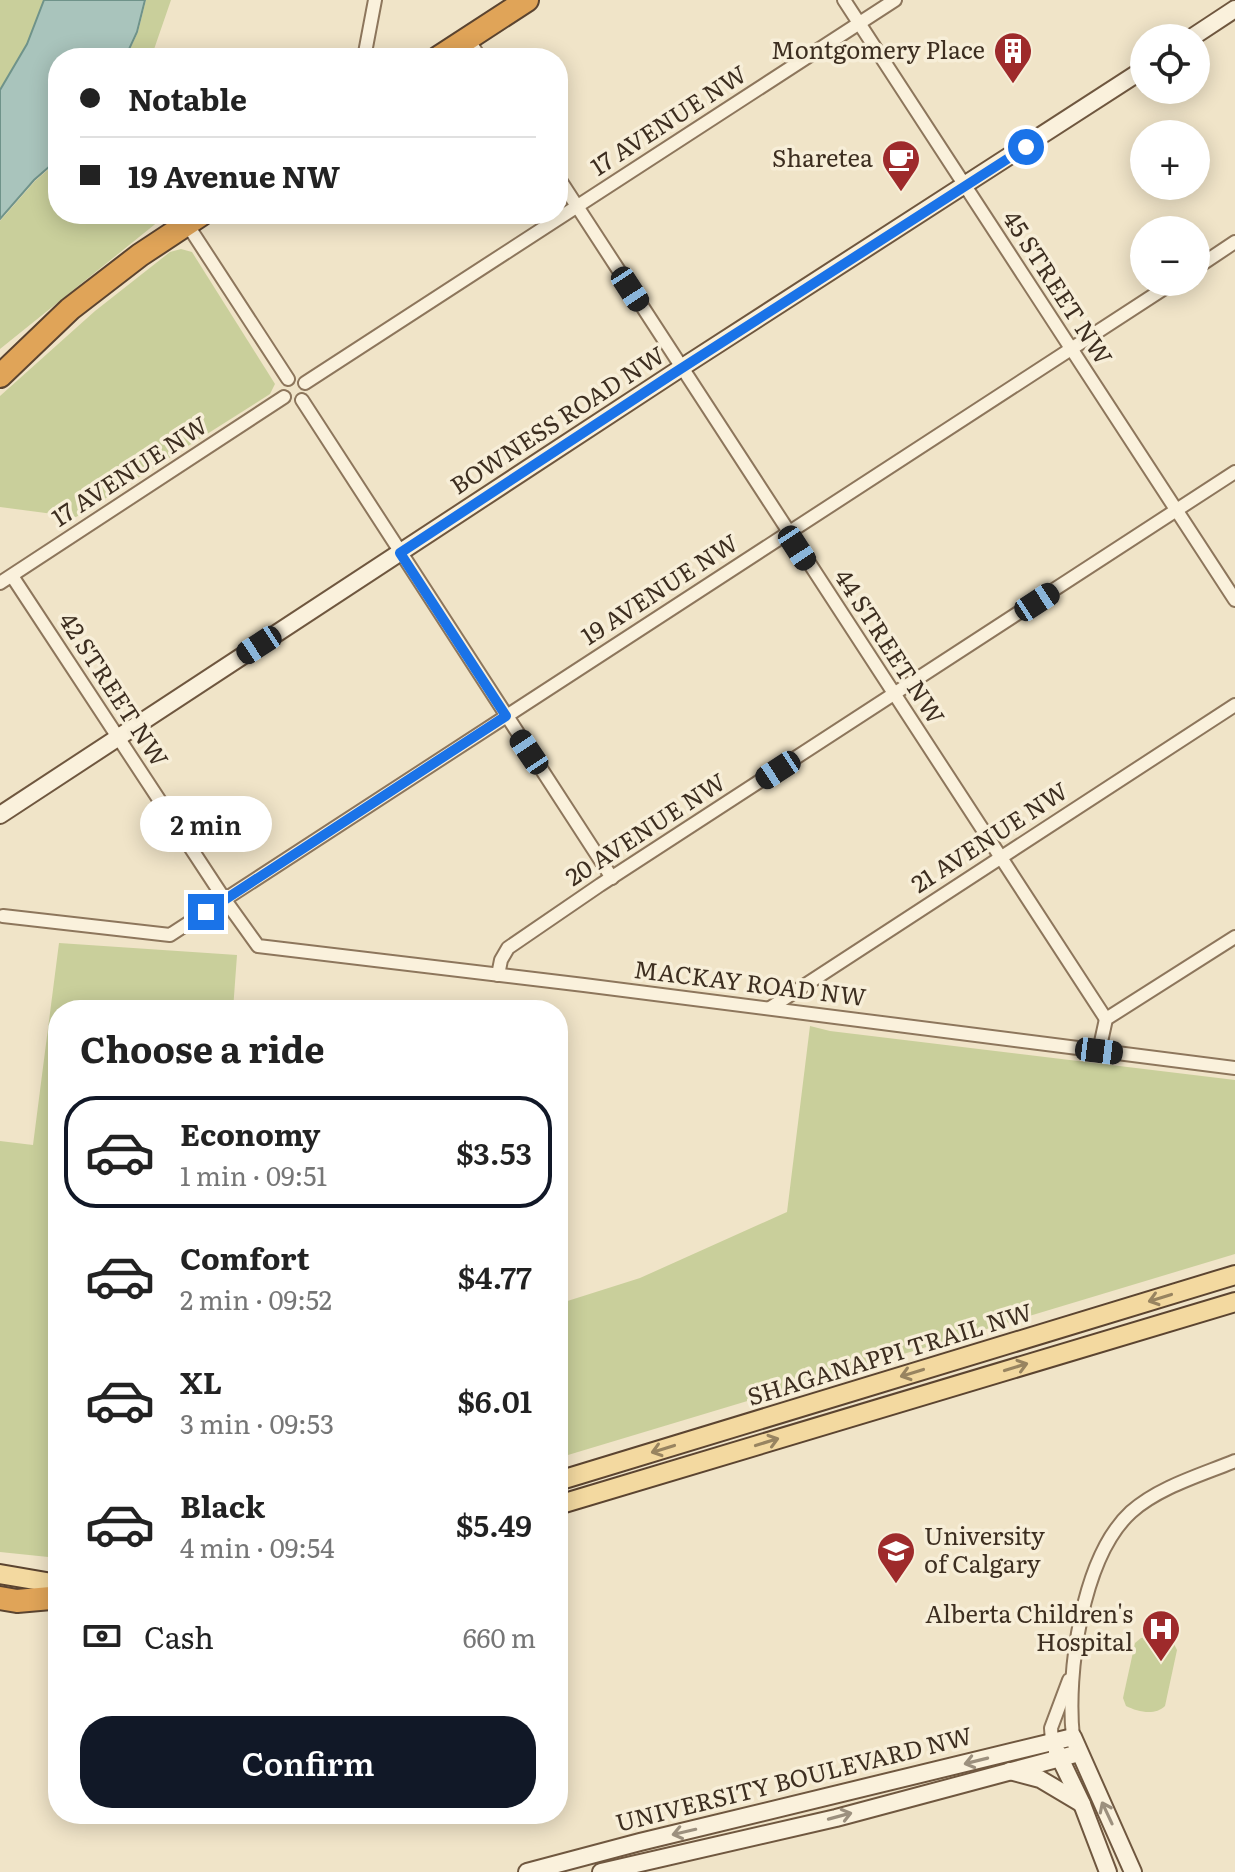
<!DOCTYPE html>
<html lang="en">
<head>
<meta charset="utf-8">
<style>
  body { margin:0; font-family:Literata,serif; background:#f6f6f6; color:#222; height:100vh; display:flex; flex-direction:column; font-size:30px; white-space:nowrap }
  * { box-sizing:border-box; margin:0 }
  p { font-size:26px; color:#767676 }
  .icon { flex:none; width:44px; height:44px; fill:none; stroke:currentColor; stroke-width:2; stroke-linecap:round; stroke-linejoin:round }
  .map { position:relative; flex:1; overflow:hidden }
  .drawer { position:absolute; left:48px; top:1000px; width:520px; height:824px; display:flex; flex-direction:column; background:#fff; border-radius:32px; box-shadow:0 4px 20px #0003 }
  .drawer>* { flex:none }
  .banner { position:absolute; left:48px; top:48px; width:520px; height:176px; border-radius:32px; box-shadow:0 4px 20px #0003; display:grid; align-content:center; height:176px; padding:0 32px; background:#fff }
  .buttons { position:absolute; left:1130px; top:24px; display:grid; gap:16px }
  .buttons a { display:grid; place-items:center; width:80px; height:80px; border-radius:50%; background:#fff; box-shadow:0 4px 20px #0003; font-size:40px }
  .end { position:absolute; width:36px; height:36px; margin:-18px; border:10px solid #1a73e8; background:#fff; box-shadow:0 0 0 4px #fff }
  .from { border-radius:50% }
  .bubble { position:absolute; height:56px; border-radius:28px; background:#fff; box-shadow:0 4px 20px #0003; font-size:26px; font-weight:600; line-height:56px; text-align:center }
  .car { position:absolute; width:24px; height:48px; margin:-24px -12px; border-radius:10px; box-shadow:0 0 6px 2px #0007; background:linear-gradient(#222 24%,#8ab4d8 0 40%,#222 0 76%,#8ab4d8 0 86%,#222 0) }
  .banner b { display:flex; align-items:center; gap:28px; height:76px; font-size:30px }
  .banner b+b { border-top:2px solid #e0e0e0 }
  .banner i { width:20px; height:20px; background:#222 }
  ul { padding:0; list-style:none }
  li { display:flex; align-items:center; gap:24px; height:112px; margin:0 16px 12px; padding:0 16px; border:4px solid transparent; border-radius:32px }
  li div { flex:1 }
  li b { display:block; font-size:30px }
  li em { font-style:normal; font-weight:600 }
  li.active { border-color:#111827 }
  li>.icon { width:72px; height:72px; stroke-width:1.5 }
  h2 { padding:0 32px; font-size:36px; line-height:96px }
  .pay { display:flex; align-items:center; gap:20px; height:88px; padding:0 32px; font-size:30px }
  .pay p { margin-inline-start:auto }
  .action { display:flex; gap:16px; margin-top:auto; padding:16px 32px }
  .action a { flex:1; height:92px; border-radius:32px; background:#111827; color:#fff; font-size:32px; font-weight:600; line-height:92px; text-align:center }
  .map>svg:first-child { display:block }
</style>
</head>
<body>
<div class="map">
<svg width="1235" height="1872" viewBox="0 0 1235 1872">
  <rect width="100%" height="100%" fill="#f0e4c8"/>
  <g fill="#c9cf9b">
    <polygon points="0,0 44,0 27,44 0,90"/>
    <polygon points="146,0 171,0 151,58 126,58 138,32"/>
    <polygon points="58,161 58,214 155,214 159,221 0,349 0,221 35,181"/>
    <polygon points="181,249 192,252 275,384 270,394 76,517 0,507 0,396 95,311 170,252"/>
    <polygon points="59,943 237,955 233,1010 58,1010 58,1558 0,1552 0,1141 33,1145"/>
    <polygon points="810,1026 830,1031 1235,1080 1235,1254 558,1458 558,1304 640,1278 787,1212"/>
    <path d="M 1153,1636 L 1172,1640 L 1177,1650 L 1165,1706 C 1155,1716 1138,1712 1126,1706 L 1123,1698 L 1135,1643 L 1141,1638 Z"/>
  </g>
  <polygon fill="#a9c4bc" stroke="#6f938a" stroke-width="2" points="44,0 145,0 137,32 125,58 58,58 58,159 34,180 0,219 0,90 27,44"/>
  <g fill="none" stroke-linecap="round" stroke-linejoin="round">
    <g stroke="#8d765c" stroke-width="16">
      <g id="street">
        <polyline points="844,0 1235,600"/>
        <polyline points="468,39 480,58"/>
        <polyline points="364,58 375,0"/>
        <polyline points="558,177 1106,1019"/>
        <polyline points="187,224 288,379"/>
        <polyline points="1196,268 1235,242"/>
        <polyline points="305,383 895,0"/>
        <polyline points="302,400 612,878"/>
        <polyline points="12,576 225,900 258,946 584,985 1235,1068"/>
        <polyline points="0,583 284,397"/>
        <polyline points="3,916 170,935 1174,282"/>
        <polyline points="498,975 501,960 508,948 600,885 1235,472"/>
        <polyline points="770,1008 1235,705"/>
        <polyline points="1099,1051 1106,1019 1235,937"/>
        <path d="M 1073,1737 C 1066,1674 1082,1557 1131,1512 C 1159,1487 1201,1475 1235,1461"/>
        <polyline points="1052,1742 1051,1728 1069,1680"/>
      </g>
    </g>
    <g stroke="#6f573f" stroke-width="20">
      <g id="secondary">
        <polyline points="1191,38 1235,9"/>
        <polyline points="0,815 681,368 1144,69"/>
        <polyline points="1057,1752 1082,1804 1108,1872"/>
        <polyline points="1010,1771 1040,1779 1082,1804"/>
        <polyline points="527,1872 640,1842 1073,1737 1133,1872"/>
        <polyline points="601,1872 836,1818 1079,1753"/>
      </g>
    </g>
    <g stroke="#5b4430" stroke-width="22">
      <g id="primary">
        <polyline points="558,1481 1235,1275"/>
        <polyline points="558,1505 1235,1302"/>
        <polyline points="0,1574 58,1584"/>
      </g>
    </g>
    <g stroke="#5b4430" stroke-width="26">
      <g id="highway">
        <polyline points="438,58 527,0"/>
        <polyline points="0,376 70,309 140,255 202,214"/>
        <polyline points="0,1598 17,1601 51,1598"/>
      </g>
    </g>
    <use href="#street" stroke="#faf1dc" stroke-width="12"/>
    <use href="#secondary" stroke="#faf1dc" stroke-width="16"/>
    <use href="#primary" stroke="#f3d9a0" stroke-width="18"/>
    <use href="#highway" stroke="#e0a458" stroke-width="22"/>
  </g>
  <defs><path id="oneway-shaft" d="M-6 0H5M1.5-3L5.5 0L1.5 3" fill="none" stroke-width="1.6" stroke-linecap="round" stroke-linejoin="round" transform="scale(2)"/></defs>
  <g stroke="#988460">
    <use href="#oneway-shaft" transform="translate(1160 1298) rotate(163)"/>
    <use href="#oneway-shaft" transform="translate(1016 1367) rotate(-17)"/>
    <use href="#oneway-shaft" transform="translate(912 1373) rotate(163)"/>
    <use href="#oneway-shaft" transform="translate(767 1442) rotate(-17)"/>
    <use href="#oneway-shaft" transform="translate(663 1449) rotate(163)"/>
  </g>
  <g stroke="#9c907e">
    <use href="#oneway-shaft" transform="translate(976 1761) rotate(166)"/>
    <use href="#oneway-shaft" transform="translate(1107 1813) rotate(-115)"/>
    <use href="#oneway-shaft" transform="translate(840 1816) rotate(-15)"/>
    <use href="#oneway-shaft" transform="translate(684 1832) rotate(167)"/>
  </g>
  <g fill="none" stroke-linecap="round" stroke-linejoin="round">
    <polyline stroke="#1a73e8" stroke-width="10" points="206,912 506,716 400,553 668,377 1026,147"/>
  </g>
  <defs>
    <g id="building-pin" transform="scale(2)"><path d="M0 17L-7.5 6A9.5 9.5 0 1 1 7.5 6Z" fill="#9e2a2b" stroke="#f7eed8"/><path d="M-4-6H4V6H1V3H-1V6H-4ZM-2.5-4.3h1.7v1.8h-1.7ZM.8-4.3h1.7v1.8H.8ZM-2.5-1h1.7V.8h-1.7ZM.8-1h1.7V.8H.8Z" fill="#fff"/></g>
    <g id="cafe-pin" transform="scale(2)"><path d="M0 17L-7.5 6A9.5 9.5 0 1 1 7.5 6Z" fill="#9e2a2b" stroke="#f7eed8"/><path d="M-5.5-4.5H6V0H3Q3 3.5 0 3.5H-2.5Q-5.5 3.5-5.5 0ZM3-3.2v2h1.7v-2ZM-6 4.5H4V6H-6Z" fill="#fff"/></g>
    <g id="university-pin" transform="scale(2)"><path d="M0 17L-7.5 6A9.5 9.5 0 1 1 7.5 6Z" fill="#9e2a2b" stroke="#f7eed8"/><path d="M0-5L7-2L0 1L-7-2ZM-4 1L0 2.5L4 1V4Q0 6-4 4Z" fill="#fff"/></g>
    <g id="hospital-pin" transform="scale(2)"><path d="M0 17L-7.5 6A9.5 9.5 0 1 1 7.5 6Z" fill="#9e2a2b" stroke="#f7eed8"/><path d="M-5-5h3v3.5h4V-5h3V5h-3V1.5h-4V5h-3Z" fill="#fff"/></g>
  </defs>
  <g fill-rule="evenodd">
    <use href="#building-pin" x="1013" y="51"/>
    <use href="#cafe-pin" x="901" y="159"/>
    <use href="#university-pin" x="896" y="1551"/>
    <use href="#hospital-pin" x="1161" y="1629"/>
  </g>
  <g text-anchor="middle" stroke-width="7" stroke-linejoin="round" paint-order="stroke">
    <g font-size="24" fill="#3d2e20" stroke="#f7eed8" text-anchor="end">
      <text x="985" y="59">Montgomery Place</text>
      <text x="873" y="167">Sharetea</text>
      <text x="924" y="1545" text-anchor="start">University<tspan x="924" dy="28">of Calgary</tspan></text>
      <text x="1133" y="1623">Alberta Children's<tspan x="1133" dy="28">Hospital</tspan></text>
    </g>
    <g font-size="24" fill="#3d2e20" stroke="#f7eed8">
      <text transform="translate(669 121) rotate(-33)" y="8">17 AVENUE NW</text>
      <text transform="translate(1057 288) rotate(57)" y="8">45 STREET NW</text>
      <text transform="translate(558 421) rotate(-33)" y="8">BOWNESS ROAD NW</text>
      <text transform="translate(130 472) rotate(-33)" y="8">17 AVENUE NW</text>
      <text transform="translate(660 590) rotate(-33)" y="8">19 AVENUE NW</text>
      <text transform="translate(889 647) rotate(57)" y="8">44 STREET NW</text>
      <text transform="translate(113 690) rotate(57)" y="8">42 STREET NW</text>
      <text transform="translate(646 830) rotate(-33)" y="8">20 AVENUE NW</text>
      <text transform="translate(990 838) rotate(-33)" y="8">21 AVENUE NW</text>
      <text transform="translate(750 984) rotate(7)" y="8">MACKAY ROAD NW</text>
      <text transform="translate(890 1355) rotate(-17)" y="8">SHAGANAPPI TRAIL NW</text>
      <text transform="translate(794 1780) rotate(-14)" y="8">UNIVERSITY BOULEVARD NW</text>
    </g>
  </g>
</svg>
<div class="buttons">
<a><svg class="icon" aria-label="locate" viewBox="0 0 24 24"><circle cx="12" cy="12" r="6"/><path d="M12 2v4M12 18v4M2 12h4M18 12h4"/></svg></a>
<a>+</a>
<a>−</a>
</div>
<i class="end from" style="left:1026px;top:147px"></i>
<i class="end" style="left:206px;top:912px"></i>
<div class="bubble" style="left:140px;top:796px;width:132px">2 min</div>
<i class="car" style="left:630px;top:289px;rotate:147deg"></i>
<i class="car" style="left:797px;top:548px;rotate:147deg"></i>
<i class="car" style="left:1037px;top:602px;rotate:57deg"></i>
<i class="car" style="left:259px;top:645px;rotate:237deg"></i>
<i class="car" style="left:529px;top:752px;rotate:326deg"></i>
<i class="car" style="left:778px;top:770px;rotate:237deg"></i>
<i class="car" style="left:1099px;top:1051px;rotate:97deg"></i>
<div class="banner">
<b><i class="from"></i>Notable</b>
<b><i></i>19 Avenue NW</b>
</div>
<section class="drawer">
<h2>Choose a ride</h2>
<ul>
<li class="active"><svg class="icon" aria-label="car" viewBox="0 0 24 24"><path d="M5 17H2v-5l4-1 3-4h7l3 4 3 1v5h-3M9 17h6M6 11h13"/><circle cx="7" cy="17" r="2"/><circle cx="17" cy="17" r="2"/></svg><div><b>Economy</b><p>1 min · 09:51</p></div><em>$3.53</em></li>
<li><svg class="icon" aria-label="car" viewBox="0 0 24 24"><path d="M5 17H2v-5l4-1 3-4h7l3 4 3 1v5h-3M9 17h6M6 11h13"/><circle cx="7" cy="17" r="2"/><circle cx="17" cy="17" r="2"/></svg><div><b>Comfort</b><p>2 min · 09:52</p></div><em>$4.77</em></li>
<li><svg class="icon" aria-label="car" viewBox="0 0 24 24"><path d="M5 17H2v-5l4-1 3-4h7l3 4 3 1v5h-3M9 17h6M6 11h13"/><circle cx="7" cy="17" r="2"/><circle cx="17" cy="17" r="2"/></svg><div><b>XL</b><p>3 min · 09:53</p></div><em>$6.01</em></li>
<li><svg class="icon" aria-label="car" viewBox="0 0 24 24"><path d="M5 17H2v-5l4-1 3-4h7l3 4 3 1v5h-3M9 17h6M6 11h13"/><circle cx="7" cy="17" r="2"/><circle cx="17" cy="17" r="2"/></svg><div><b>Black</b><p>4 min · 09:54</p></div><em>$5.49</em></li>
</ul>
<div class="pay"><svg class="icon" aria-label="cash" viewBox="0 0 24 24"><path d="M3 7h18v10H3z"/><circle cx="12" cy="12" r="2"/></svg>Cash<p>660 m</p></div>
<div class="action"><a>Confirm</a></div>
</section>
</div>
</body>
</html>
